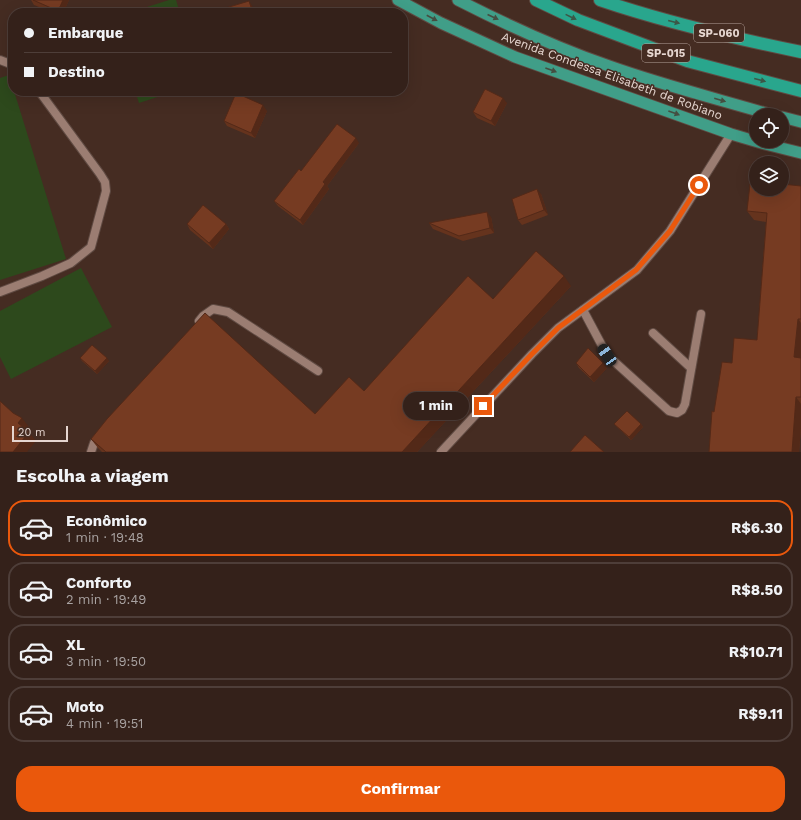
<!DOCTYPE html>
<html lang="pt">
<head>
<meta charset="utf-8">
<style>
  body { margin:0; font-family:"Work Sans",sans-serif; background:#3f2e27; color:#f1f3f6; height:100vh; display:flex; flex-direction:column; font-size:15px; white-space:nowrap }
  * { box-sizing:border-box; margin:0 }
  p { font-size:13px; color:#a9a3a2 }
  .icon { flex:none; width:22px; height:22px; fill:none; stroke:currentColor; stroke-width:2; stroke-linecap:round; stroke-linejoin:round }
  .map { position:relative; height:452px; overflow:hidden }
  .details { display:flex; flex-direction:column; background:#34211a; flex:1 }
  .details>* { flex:none }
  .hud { position:absolute; left:8px; top:8px; width:400px; height:88px; border-radius:16px; box-shadow:0 4px 16px #0002,0 0 0 1px #4e3e39; display:grid; align-content:center; height:88px; padding:0 16px; background:#34211a }
  .fabs { position:absolute; left:749px; top:108px; display:grid; gap:8px }
  .fabs a { display:grid; place-items:center; width:40px; height:40px; border-radius:50%; background:#34211a; box-shadow:0 4px 16px #0002,0 0 0 1px #4e3e39; font-size:20px }
  .scale { position:absolute; left:12px; bottom:10px; width:56px; box-sizing:border-box; padding-left:4px; border:2px solid #e6d6d0; border-top:0; font-size:11px; line-height:14px; white-space:nowrap; color:#e6d6d0; -webkit-text-stroke:3px #452c22; paint-order:stroke }
  .end { position:absolute; width:18px; height:18px; margin:-9px; border:5px solid #ea580c; background:#fff; box-shadow:0 0 0 2px #fff }
  .from { border-radius:50% }
  .bubble { position:absolute; height:28px; border-radius:14px; background:#34211a; box-shadow:0 4px 16px #0002,0 0 0 1px #4e3e39; font-size:13px; font-weight:700; line-height:28px; text-align:center }
  .car { position:absolute; width:12px; height:24px; margin:-12px -6px; border-radius:5px; box-shadow:0 0 3px 1px #0007; background:linear-gradient(#222 24%,#8ab4d8 0 40%,#222 0 76%,#8ab4d8 0 86%,#222 0) }
  .hud b { display:flex; align-items:center; gap:14px; height:38px; font-size:15px }
  .hud b+b { border-top:1px solid #4e3e39 }
  .hud i { width:10px; height:10px; background:#f1f3f6 }
  ul { padding:0; list-style:none }
  li { display:flex; align-items:center; gap:12px; height:56px; margin:0 8px 6px; padding:0 8px; border:2px solid #4e3e39; border-radius:16px }
  li div { flex:1 }
  li b { display:block; font-size:15px }
  li em { font-style:normal; font-weight:700 }
  li.selected { border-color:#ea580c }
  li>.icon { width:36px; height:36px; stroke-width:1.5 }
  h2 { padding:0 16px; font-size:18px; line-height:48px }
  .primary-button { display:flex; gap:8px; margin-top:auto; padding:8px 16px }
  .primary-button a { flex:1; height:46px; border-radius:16px; background:#ea580c; color:#fff; font-size:16px; font-weight:700; line-height:46px; text-align:center }
  .map>svg:first-child { display:block }
</style>
</head>
<body>
<div class="map">
<svg width="801" height="452" viewBox="0 0 801 452">
  <rect width="100%" height="100%" fill="#452c22"/>
  <g fill="#2d491c">
    <polygon points="169,0 176,0 180,13 128,13"/>
    <polygon points="9,75 13,91 14,91 66,259 0,280 0,78"/>
    <polygon points="135,91 176,91 139,103"/>
    <polygon points="81,268 112,327 11,379 0,357 0,311"/>
  </g>
  <g fill="none" stroke-linecap="round" stroke-linejoin="round">
    <g stroke="#5f4a42" stroke-width="10">
      <g id="service">
        <polyline points="0,60 13,65"/>
        <polyline points="0,292 42,276 71,263 91,247 106,191 105,182 100,174 39,91"/>
        <polyline points="583,310 607,355 669,411 677,413 682,410 685,404 701,314"/>
        <polyline points="199,321 203,316 213,309 228,312 318,371"/>
        <polyline points="653,333 691,368"/>
        <polyline points="91,452 94,443 100,436"/>
        <polyline points="441,452 532,354 558,328 637,270 670,231 731,134"/>
      </g>
    </g>
    <g stroke="#5f4a42" stroke-width="13">
      <g id="trunk">
        <polyline points="398,0 441,23 515,57 731,134 765,144 801,153"/>
        <path d="M 458,0 C 507,25 557,48 609,66 C 662,85 718,99 772,115"/>
        <polyline points="782,117 801,122"/>
      </g>
    </g>
    <g stroke="#5f4a42" stroke-width="14">
      <g id="motorway">
        <polyline points="536,0 578,20 687,61 801,91"/>
        <path d="M 600,0 C 665,22 733,38 801,52"/>
      </g>
    </g>
    <use href="#service" stroke="#9b7d72" stroke-width="8"/>
    <use href="#trunk" stroke="#409e88" stroke-width="11"/>
    <use href="#motorway" stroke="#29a68d" stroke-width="12"/>
  </g>
  <g fill="#65331d">
    <polygon points="31,0 69,0 63,13 54,13 34,5"/>
    <polygon points="214,91 235,91 223,95 216,95"/>
    <polygon points="507,103 495,126 477,118 473,112"/>
    <polygon points="267,111 255,138 227,126 224,121"/>
    <polygon points="359,143 327,186 329,189 303,225 278,206 274,201 301,171"/>
    <polygon points="801,186 801,428 799,452 714,412 732,363 757,340 766,222 754,220 747,211 756,189"/>
    <polygon points="541,194 548,215 522,225 518,220"/>
    <polygon points="491,217 494,233 463,241 433,229 429,223"/>
    <polygon points="187,224 226,224 229,229 213,249 190,230"/>
    <polygon points="571,286 417,452 102,452 98,448 91,439 315,414 364,391 493,299"/>
    <polygon points="80,358 109,361 97,374 82,361"/>
    <polygon points="576,363 607,368 594,382 579,368"/>
    <polygon points="614,424 641,424 643,427 631,440 616,426"/>
  </g>
  <g fill="#532918">
    <polygon points="63,0 69,0 63,13 60,13 58,11"/>
    <polygon points="249,1 254,9 256,13 253,13"/>
    <polygon points="503,98 507,103 495,126 491,121"/>
    <polygon points="263,105 267,111 255,138 251,133"/>
    <polygon points="356,138 359,143 327,186 329,189 303,225 300,220 323,182"/>
    <polygon points="537,189 541,194 548,215 544,210"/>
    <polygon points="487,212 491,217 494,233 490,228"/>
    <polygon points="226,224 229,229 213,249 209,243"/>
    <polygon points="564,276 571,286 417,452 402,452"/>
    <polygon points="798,319 801,323 801,360 794,357"/>
    <polygon points="107,358 109,361 97,374 95,371"/>
    <polygon points="603,363 607,368 594,382 590,377"/>
    <polygon points="796,397 801,404 801,428 799,452 792,452"/>
    <polygon points="22,418 29,427 25,432 18,423"/>
    <polygon points="641,424 643,427 631,440 629,437"/>
    <polygon points="29,432 36,441 27,452 13,452"/>
  </g>
  <g fill="#763b22" stroke="#532918">
    <polygon points="33,0 63,0 58,11"/>
    <polygon points="249,1 253,13 209,13"/>
    <polygon points="485,89 503,98 491,121 473,112"/>
    <polygon points="236,93 263,105 251,133 224,121"/>
    <polygon points="337,124 356,138 323,182 325,184 300,220 274,201 299,169 301,171"/>
    <polygon points="751,175 756,176 756,189 782,189 782,184 801,186 801,319 798,319 794,357 801,358 801,397 796,397 792,452 709,452 712,411 714,412 722,362 732,363 734,338 757,340 767,213 747,211"/>
    <polygon points="537,189 544,210 518,220 512,199"/>
    <polygon points="203,205 226,224 209,243 187,224"/>
    <polygon points="487,212 490,228 459,236 429,223"/>
    <polygon points="536,251 564,276 402,452 106,452 91,439 107,419 205,313 315,414 349,377 364,391 468,276 493,299"/>
    <polygon points="92,345 107,358 95,371 80,358"/>
    <polygon points="588,348 603,363 590,377 576,363"/>
    <polygon points="0,401 13,413 22,418 18,423 29,432 13,452 0,452"/>
    <polygon points="627,411 641,424 629,437 614,424"/>
    <polygon points="585,435 604,452 570,452"/>
  </g>
  <defs><path id="oneway-solid" d="M-6-.8H1V-3.2L6.5 0L1 3.2V.8H-6Z"/></defs>
  <g fill="#444e41">
    <use href="#oneway-solid" transform="translate(493 17) rotate(25)"/>
    <use href="#oneway-solid" transform="translate(432 18) rotate(28)"/>
    <use href="#oneway-solid" transform="translate(551 70) rotate(20)"/>
    <use href="#oneway-solid" transform="translate(720 100) rotate(16)"/>
    <use href="#oneway-solid" transform="translate(674 113) rotate(20)"/>
  </g>
  <g fill="#3b5747">
    <use href="#oneway-solid" transform="translate(571 17) rotate(26)"/>
    <use href="#oneway-solid" transform="translate(674 22) rotate(14)"/>
    <use href="#oneway-solid" transform="translate(760 80) rotate(15)"/>
  </g>
  <g fill="none" stroke-linecap="round" stroke-linejoin="round">
    <polyline stroke="#ea580c" stroke-width="5" points="483,406 532,354 558,328 636,270 670,231 699,185"/>
  </g>
  <g text-anchor="middle" stroke-width="3" stroke-linejoin="round" paint-order="stroke">
    <g fill="#452c22" stroke="#b6a39c" stroke-width="1">
      <rect x="694" y="24" width="50" height="18" rx="3"/>
      <rect x="642" y="44" width="48" height="18" rx="3"/>
    </g>
    <g font-size="11" font-weight="bold" fill="#e6d6d0">
      <text x="719" y="37">SP-060</text>
      <text x="666" y="57">SP-015</text>
    </g>
    <g font-size="12" fill="#e6d6d0" stroke="#452c22">
      <text transform="translate(612 76) rotate(20)" y="4">Avenida Condessa Elisabeth de Robiano</text>
    </g>
  </g>
</svg>
<div class="fabs">
<a><svg class="icon" aria-label="locate" viewBox="0 0 24 24"><circle cx="12" cy="12" r="6"/><path d="M12 2v4M12 18v4M2 12h4M18 12h4"/></svg></a>
<a><svg class="icon" aria-label="layers" viewBox="0 0 24 24"><path d="M12 4l9 5-9 5-9-5zM3 14l9 5 9-5"/></svg></a>
</div>
<div class="scale">20 m</div>
<i class="end from" style="left:699px;top:185px"></i>
<i class="end" style="left:483px;top:406px"></i>
<div class="bubble" style="left:403px;top:392px;width:66px">1 min</div>
<i class="car" style="left:607px;top:355px;rotate:326deg"></i>
<div class="hud">
<b><i class="from"></i>Embarque</b>
<b><i></i>Destino</b>
</div>
</div>
<section class="details">
<h2>Escolha a viagem</h2>
<ul>
<li class="selected"><svg class="icon" aria-label="car" viewBox="0 0 24 24"><path d="M5 17H2v-5l4-1 3-4h7l3 4 3 1v5h-3M9 17h6M6 11h13"/><circle cx="7" cy="17" r="2"/><circle cx="17" cy="17" r="2"/></svg><div><b>Econômico</b><p>1 min · 19:48</p></div><em>R$6.30</em></li>
<li><svg class="icon" aria-label="car" viewBox="0 0 24 24"><path d="M5 17H2v-5l4-1 3-4h7l3 4 3 1v5h-3M9 17h6M6 11h13"/><circle cx="7" cy="17" r="2"/><circle cx="17" cy="17" r="2"/></svg><div><b>Conforto</b><p>2 min · 19:49</p></div><em>R$8.50</em></li>
<li><svg class="icon" aria-label="car" viewBox="0 0 24 24"><path d="M5 17H2v-5l4-1 3-4h7l3 4 3 1v5h-3M9 17h6M6 11h13"/><circle cx="7" cy="17" r="2"/><circle cx="17" cy="17" r="2"/></svg><div><b>XL</b><p>3 min · 19:50</p></div><em>R$10.71</em></li>
<li><svg class="icon" aria-label="car" viewBox="0 0 24 24"><path d="M5 17H2v-5l4-1 3-4h7l3 4 3 1v5h-3M9 17h6M6 11h13"/><circle cx="7" cy="17" r="2"/><circle cx="17" cy="17" r="2"/></svg><div><b>Moto</b><p>4 min · 19:51</p></div><em>R$9.11</em></li>
</ul>
<div class="primary-button"><a>Confirmar</a></div>
</section>
</body>
</html>
